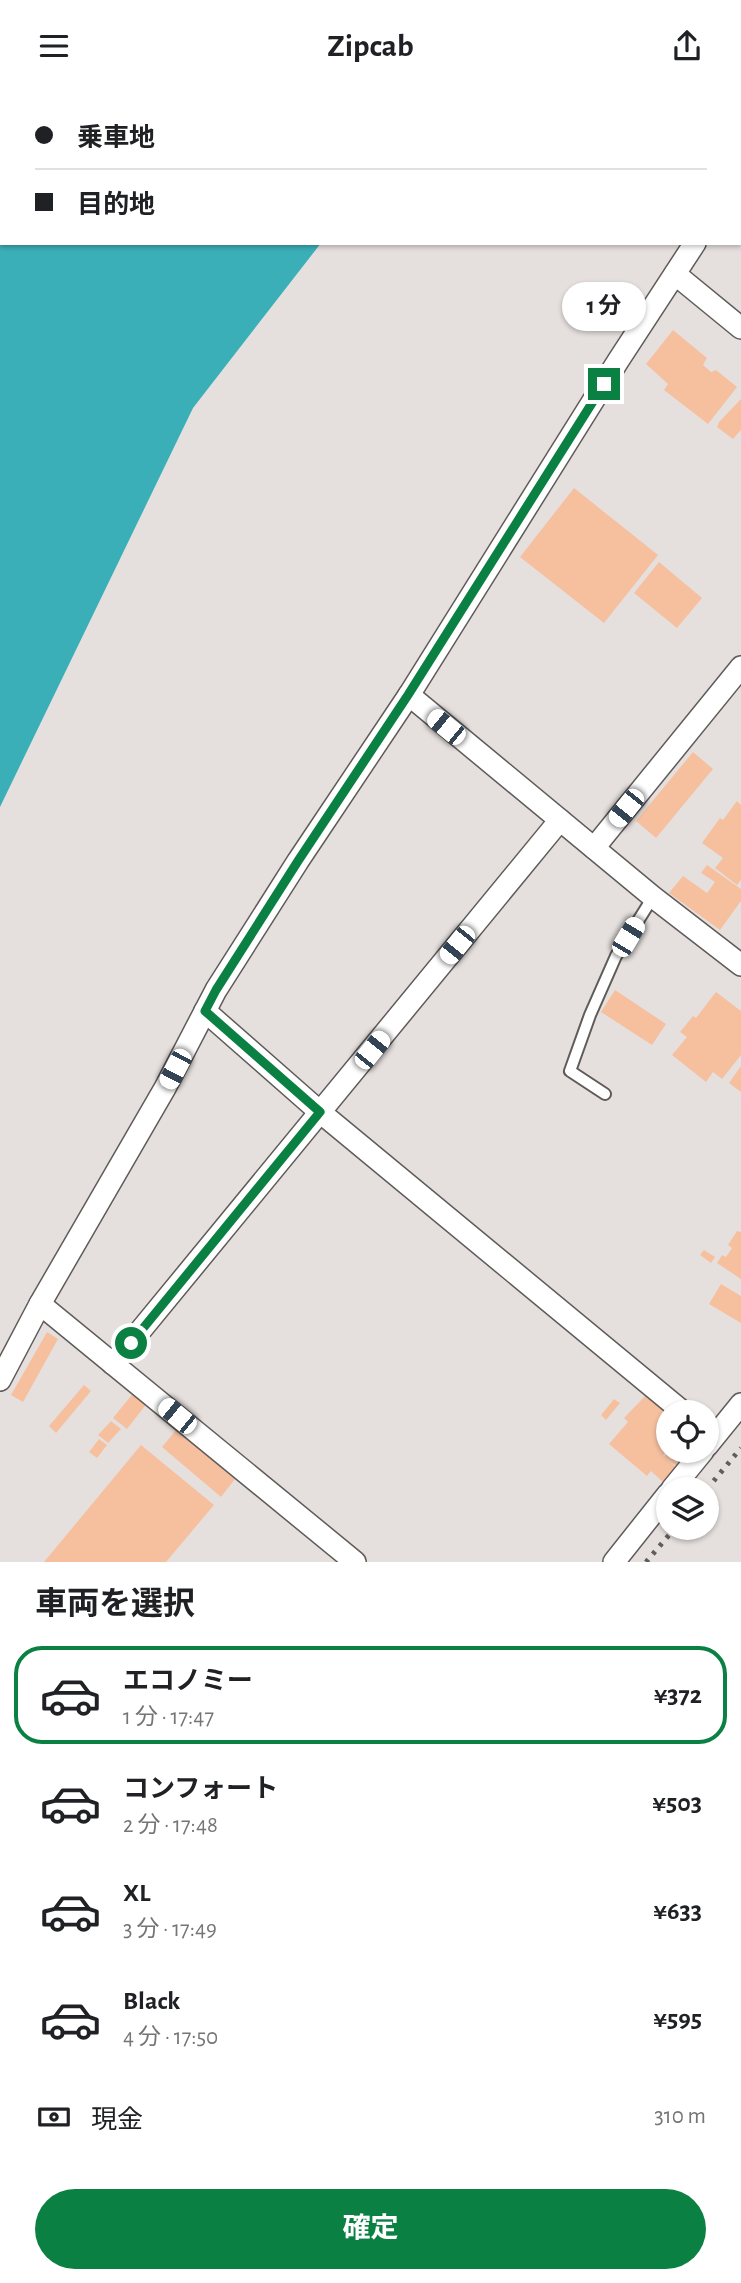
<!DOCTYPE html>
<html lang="ja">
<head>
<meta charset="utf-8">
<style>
  body { margin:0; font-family:"Alegreya Sans","Noto Sans JP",sans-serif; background:#f2f2f2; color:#202124; height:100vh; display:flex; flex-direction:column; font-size:26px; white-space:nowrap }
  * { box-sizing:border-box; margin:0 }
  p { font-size:23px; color:#757577 }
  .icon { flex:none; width:38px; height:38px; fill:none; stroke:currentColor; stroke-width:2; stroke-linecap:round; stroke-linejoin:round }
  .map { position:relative; height:1471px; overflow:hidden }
  .drawer { display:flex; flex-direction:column; background:#fff; flex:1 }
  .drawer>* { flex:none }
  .top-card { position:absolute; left:0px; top:0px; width:742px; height:154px; box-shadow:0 2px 5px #0004; display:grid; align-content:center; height:154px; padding:0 35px; background:#fff }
  .buttons { position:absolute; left:656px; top:1309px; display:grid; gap:14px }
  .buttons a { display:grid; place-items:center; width:63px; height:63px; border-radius:50%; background:#fff; box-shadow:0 2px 5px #0004; font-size:35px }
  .end { position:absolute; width:32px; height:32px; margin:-16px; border:9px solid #0b8043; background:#fff; box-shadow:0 0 0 4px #fff }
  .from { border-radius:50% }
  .bubble { position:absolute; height:49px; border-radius:24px; background:#fff; box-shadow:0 2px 5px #0004; font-size:23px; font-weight:700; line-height:49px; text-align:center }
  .car { position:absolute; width:21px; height:42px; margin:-21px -10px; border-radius:9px; box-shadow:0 0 5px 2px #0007; background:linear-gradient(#fff 24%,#345 0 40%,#fff 0 76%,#345 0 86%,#fff 0) }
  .top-card b { display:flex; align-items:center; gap:24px; height:66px; font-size:26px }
  .top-card b+b { border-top:2px solid #e0e0e0 }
  .top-card i { width:18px; height:18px; background:#202124 }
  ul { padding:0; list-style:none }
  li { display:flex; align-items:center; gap:21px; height:98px; margin:0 14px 10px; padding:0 21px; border:4px solid transparent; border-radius:28px }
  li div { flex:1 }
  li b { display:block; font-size:26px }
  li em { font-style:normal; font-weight:700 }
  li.current { border-color:#0b8043 }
  li>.icon { width:63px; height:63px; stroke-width:1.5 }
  h2 { padding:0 35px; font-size:32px; line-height:84px }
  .pay { display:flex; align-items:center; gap:18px; height:77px; padding:0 35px; font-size:26px }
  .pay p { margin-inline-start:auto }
  .cta { display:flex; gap:14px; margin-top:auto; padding:14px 35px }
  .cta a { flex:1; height:80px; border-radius:42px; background:#0b8043; color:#fff; font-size:28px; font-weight:700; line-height:80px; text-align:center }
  header { display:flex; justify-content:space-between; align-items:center; height:91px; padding:0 35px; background:#fff; font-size:32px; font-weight:700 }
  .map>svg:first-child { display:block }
</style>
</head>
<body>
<header><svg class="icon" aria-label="menu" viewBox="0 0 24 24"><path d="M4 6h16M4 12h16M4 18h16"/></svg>Zipcab<svg class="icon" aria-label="share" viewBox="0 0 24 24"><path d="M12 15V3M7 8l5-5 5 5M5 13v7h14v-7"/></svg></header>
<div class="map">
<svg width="741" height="1471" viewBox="0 0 741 1471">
  <rect width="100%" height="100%" fill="#e5e0de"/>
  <polygon fill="#3bafb8" points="0,0 439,0 437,2 2,2 2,152 321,152 193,317 0,716"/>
  <g fill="#f6c09f">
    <polygon points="673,239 707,267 703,274 711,281 716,279 737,296 708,333 664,299 668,293 646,273"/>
    <polygon points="741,308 741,339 733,348 717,336 719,331"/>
    <polygon points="574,397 658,464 604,532 520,466"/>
    <polygon points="659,471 702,507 677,537 634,502"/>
    <polygon points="693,661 713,678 656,747 636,730"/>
    <polygon points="737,710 741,714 741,789 737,794 715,777 723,767 702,752 720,727 723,729"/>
    <polygon points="707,774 741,798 741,810 720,839 669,802 683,785 707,802 715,791 701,782"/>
    <polygon points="615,899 666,933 652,954 601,921"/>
    <polygon points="716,901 741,920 741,964 722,988 713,981 706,991 672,964 687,946 680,941 693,925 696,927"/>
    <polygon points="741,975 741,1001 729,992"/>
    <polygon points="737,1140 741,1141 741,1188 717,1172 722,1164 726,1166 732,1157 728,1154"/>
    <polygon points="704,1159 715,1166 711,1172 700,1164"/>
    <polygon points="721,1193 741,1205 741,1232 709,1213"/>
    <polygon points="47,1241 58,1248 23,1311 11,1304"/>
    <polygon points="84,1294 91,1300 56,1342 49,1335"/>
    <polygon points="135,1300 148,1311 127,1338 113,1327"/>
    <polygon points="647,1303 668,1320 668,1358 663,1365 677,1377 664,1392 651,1380 647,1385 609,1353 628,1331 624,1327"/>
    <polygon points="614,1308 620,1312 606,1329 601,1324"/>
    <polygon points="111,1330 121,1338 108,1352 98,1344"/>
    <polygon points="176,1339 235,1388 221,1406 162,1356"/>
    <polygon points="99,1348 107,1354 97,1367 89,1361"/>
    <polygon points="141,1354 214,1414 166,1471 44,1471"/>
    <polygon points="669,1360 692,1360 679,1377 664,1366"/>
  </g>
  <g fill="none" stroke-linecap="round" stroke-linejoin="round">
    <g stroke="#5f5b59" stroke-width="14">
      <polyline id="lane" points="605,1003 570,980 590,924 616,865 653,806"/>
    </g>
    <g stroke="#5f5b59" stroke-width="24">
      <g id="street">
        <polyline points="740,83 741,82"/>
        <polyline points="675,183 741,237"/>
        <polyline points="409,604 653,806 741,874"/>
        <polyline points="594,757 741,576"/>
        <polyline points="205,920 320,1021 683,1321"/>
        <polyline points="40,1213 355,1471"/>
        <polyline points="113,1273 560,729"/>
        <polyline points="0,1289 40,1213 165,997 216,899 298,770 409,604 618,270 695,152"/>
        <polyline points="707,1355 741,1313"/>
        <polyline points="672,1398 703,1360"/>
        <polyline points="614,1471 668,1403"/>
      </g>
    </g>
    <use href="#lane" stroke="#fff" stroke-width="10"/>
    <use href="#street" stroke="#fff" stroke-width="21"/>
    <g stroke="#605d5c" stroke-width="5" stroke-dasharray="3.5 7" stroke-linecap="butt">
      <polyline points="707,1398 741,1357"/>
      <polyline points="646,1471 675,1437"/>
    </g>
  </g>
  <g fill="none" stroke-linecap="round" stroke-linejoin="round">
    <polyline stroke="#0b8043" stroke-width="9" points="131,1252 320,1021 205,920 216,899 298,770 408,604 604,293"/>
  </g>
</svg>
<div class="buttons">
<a><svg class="icon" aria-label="locate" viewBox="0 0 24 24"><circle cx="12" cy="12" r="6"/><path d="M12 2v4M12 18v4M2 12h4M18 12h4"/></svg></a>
<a><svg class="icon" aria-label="layers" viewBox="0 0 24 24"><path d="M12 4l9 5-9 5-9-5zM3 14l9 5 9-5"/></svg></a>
</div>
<i class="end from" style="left:131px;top:1252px"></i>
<i class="end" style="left:604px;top:293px"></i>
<div class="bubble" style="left:562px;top:191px;width:84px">1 分</div>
<i class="car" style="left:446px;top:636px;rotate:309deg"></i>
<i class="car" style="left:626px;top:717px;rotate:219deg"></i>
<i class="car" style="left:628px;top:846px;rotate:31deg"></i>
<i class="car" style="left:457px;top:854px;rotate:219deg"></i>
<i class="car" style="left:372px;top:959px;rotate:39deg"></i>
<i class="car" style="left:175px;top:978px;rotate:208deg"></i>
<i class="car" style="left:177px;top:1325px;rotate:309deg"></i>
<div class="top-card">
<b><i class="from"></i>乗車地</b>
<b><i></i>目的地</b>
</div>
</div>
<section class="drawer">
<h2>車両を選択</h2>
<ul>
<li class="current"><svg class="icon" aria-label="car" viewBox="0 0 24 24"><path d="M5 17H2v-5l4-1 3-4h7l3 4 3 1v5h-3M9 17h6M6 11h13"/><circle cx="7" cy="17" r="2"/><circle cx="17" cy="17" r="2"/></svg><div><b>エコノミー</b><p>1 分 · 17:47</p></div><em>¥372</em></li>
<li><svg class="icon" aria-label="car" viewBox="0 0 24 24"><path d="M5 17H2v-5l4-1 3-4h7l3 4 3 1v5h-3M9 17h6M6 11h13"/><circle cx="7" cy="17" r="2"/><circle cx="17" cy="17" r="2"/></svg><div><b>コンフォート</b><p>2 分 · 17:48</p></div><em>¥503</em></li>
<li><svg class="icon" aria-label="car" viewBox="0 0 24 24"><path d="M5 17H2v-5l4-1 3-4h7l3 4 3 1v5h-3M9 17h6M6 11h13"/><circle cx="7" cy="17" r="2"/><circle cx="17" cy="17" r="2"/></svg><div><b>XL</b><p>3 分 · 17:49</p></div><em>¥633</em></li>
<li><svg class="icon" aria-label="car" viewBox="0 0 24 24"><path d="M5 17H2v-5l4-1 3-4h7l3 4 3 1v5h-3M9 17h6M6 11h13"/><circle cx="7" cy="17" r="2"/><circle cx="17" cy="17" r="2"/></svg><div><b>Black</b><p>4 分 · 17:50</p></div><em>¥595</em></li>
</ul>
<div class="pay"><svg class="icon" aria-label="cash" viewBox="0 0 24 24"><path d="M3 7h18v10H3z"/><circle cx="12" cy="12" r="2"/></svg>現金<p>310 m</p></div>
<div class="cta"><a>確定</a></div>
</section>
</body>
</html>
